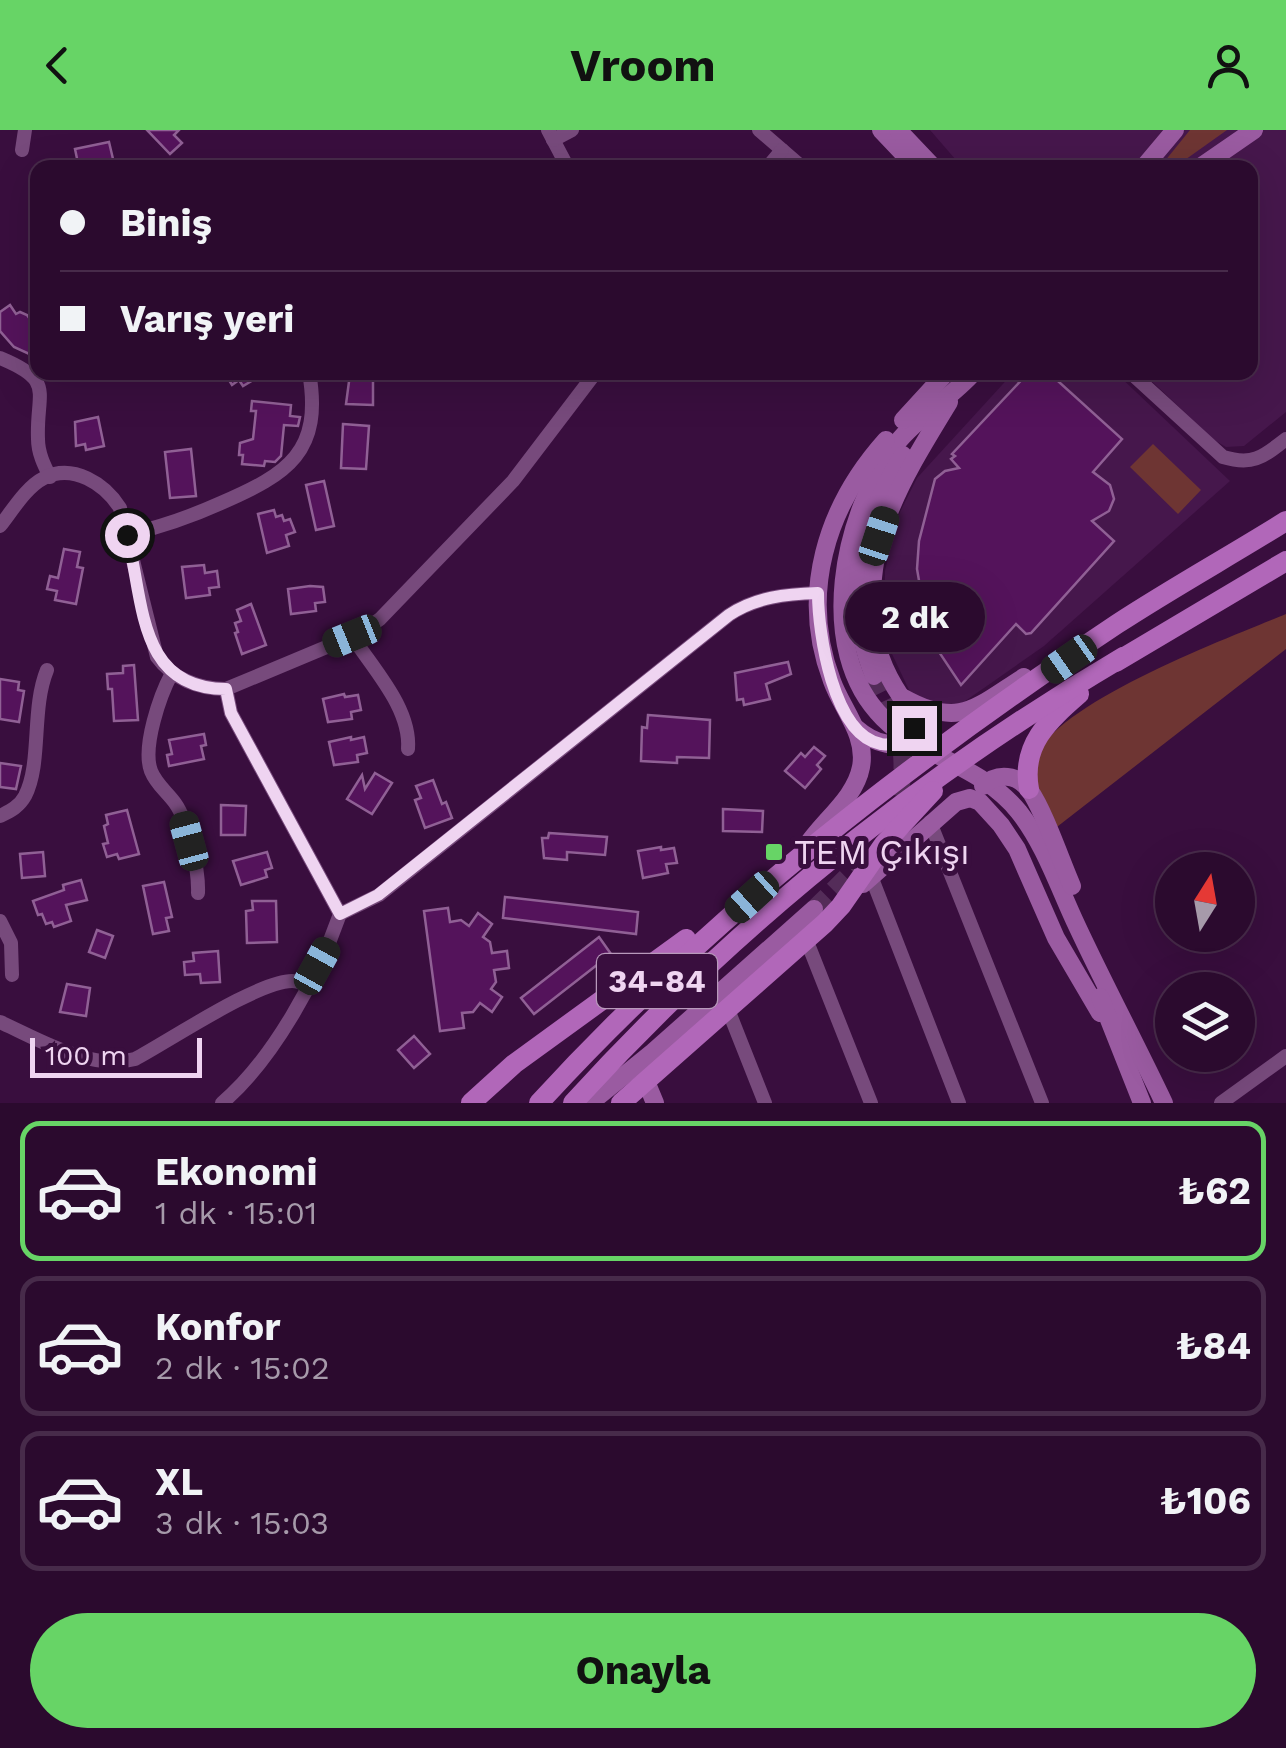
<!DOCTYPE html>
<html lang="tr">
<head>
<meta charset="utf-8">
<style>
  body { margin:0; font-family:"Work Sans",sans-serif; background:#331336; color:#f1f3f6; height:100vh; display:flex; flex-direction:column; font-size:38px; white-space:nowrap }
  * { box-sizing:border-box; margin:0 }
  p { font-size:32px; color:#a69aaa }
  .icon { flex:none; width:55px; height:55px; fill:none; stroke:currentColor; stroke-width:2; stroke-linecap:round; stroke-linejoin:round }
  .map { position:relative; height:973px; overflow:hidden }
  .side { display:flex; flex-direction:column; background:#2b0a2e; flex:1 }
  .side>* { flex:none }
  .guide { position:absolute; left:30px; top:30px; width:1228px; height:220px; border-radius:20px; box-shadow:0 10px 40px #0002,0 0 0 2px #472b4a; display:grid; align-content:center; height:220px; padding:0 30px; background:#2b0a2e }
  .needle { width:65px; rotate:11deg }
  .fabs { position:absolute; left:1155px; top:722px; display:grid; gap:20px }
  .fabs a { display:grid; place-items:center; width:100px; height:100px; border-radius:50%; background:#2b0a2e; box-shadow:0 10px 40px #0002,0 0 0 2px #472b4a; font-size:50px }
  .scale { position:absolute; left:30px; bottom:25px; width:172px; box-sizing:border-box; padding-left:10px; border:5px solid #efd4f1; border-top:0; font-size:28px; line-height:35px; white-space:nowrap; color:#efd4f1; -webkit-text-stroke:8px #390e3e; paint-order:stroke }
  .end { position:absolute; width:45px; height:45px; margin:-22px; border:12px solid #efd4f1; background:#111; box-shadow:0 0 0 5px #111 }
  .from { border-radius:50% }
  .bubble { position:absolute; height:70px; border-radius:35px; background:#2b0a2e; box-shadow:0 10px 40px #0002,0 0 0 2px #472b4a; font-size:32px; font-weight:700; line-height:70px; text-align:center }
  .car { position:absolute; width:30px; height:60px; margin:-30px -15px; border-radius:12px; box-shadow:0 0 8px 2px #0007; background:linear-gradient(#222 24%,#8ab4d8 0 40%,#222 0 76%,#8ab4d8 0 86%,#222 0) }
  .guide b { display:flex; align-items:center; gap:35px; height:95px; font-size:38px }
  .guide b+b { border-top:2px solid #472b4a }
  .guide i { width:25px; height:25px; background:#f1f3f6 }
  ul { padding:18px 0 0; list-style:none }
  li { display:flex; align-items:center; gap:30px; height:140px; margin:0 20px 15px; padding:0 10px; border:5px solid #472b4a; border-radius:20px }
  li div { flex:1 }
  li b { display:block; font-size:38px }
  li em { font-style:normal; font-weight:700 }
  li.on { border-color:#67d466 }
  li>.icon { width:90px; height:90px; stroke-width:1.5 }
  .button { display:flex; gap:20px; margin-top:auto; padding:20px 30px }
  .button a { flex:1; height:115px; border-radius:60px; background:#67d466; color:#111; font-size:40px; font-weight:700; line-height:115px; text-align:center }
  header { display:flex; justify-content:space-between; align-items:center; height:130px; padding:0 30px; background:#67d466; color:#111; font-size:45px; font-weight:700 }
  .map>svg:first-child { display:block }
</style>
</head>
<body>
<header><svg class="icon" aria-label="back" viewBox="0 0 24 24"><path d="M15 5l-7 7 7 7"/></svg>Vroom<svg class="icon" aria-label="person" viewBox="0 0 24 24"><circle cx="12" cy="8" r="4"/><path d="M4 21q1-7 8-7t8 7"/></svg></header>
<div class="map">
<svg width="1286" height="973" viewBox="0 0 1286 973">
  <rect width="100%" height="100%" fill="#390e3e"/>
  <g fill="#46174c">
    <polygon points="930,0 1286,0 1286,282 1244,316 1226,317 1214,310 1143,243 1250,242 1250,38 962,37"/>
    <polygon points="1013,243 1116,243 1230,351 1044,516 958,576 934,574 910,562 892,524 885,481 885,441 896,390 917,348"/>
  </g>
  <g fill="#6e3533">
    <polygon points="1190,0 1227,0 1175,37 1160,37"/>
    <polygon points="1153,314 1201,360 1178,384 1130,337"/>
    <path d="M 1286,484 L 1286,519 L 1053,700 C 1045,681 1030,657 1034,634 C 1043,576 1234,506 1286,484 Z"/>
  </g>
  <g fill="#54135b" stroke="#906095" stroke-width="2.5">
    <polygon points="147,0 179,0 174,5 182,13 170,24"/>
    <polygon points="109,12 113,29 103,31 104,38 79,38 75,19"/>
    <polygon points="10,175 16,184 20,182 27,185 38,200 38,228 14,217 0,201 0,182"/>
    <polygon points="224,242 267,242 243,256 239,250 232,255"/>
    <polygon points="373,242 373,275 346,274 350,244"/>
    <polygon points="1029,242 1048,242 1122,309 1093,342 1110,355 1114,369 1109,381 1092,391 1114,411 1031,503 1026,504 1016,494 961,555 939,522 927,497 917,439 919,411 935,349 945,341 959,338 951,329 955,326 952,324"/>
    <polygon points="252,271 291,275 290,286 300,287 298,296 284,295 281,326 275,332 265,331 264,336 242,334 243,325 239,325 240,313 253,309 256,281 251,281"/>
    <polygon points="98,287 104,316 86,320 85,314 76,316 75,292"/>
    <polygon points="343,294 369,296 366,339 341,338"/>
    <polygon points="191,319 196,366 170,368 165,322"/>
    <polygon points="324,351 334,396 316,400 306,355"/>
    <polygon points="274,380 276,387 282,385 284,391 290,389 295,402 286,405 289,416 267,423 258,384"/>
    <polygon points="64,419 80,422 77,437 83,438 76,474 55,470 57,461 47,459 50,446 58,448"/>
    <polygon points="204,435 205,443 217,441 219,457 209,458 210,465 186,468 182,437"/>
    <polygon points="310,456 323,457 325,472 315,473 316,481 291,484 288,459"/>
    <polygon points="251,474 266,515 242,524 235,503 238,502 235,493 241,491 237,480"/>
    <polygon points="788,532 791,544 766,554 770,569 744,575 743,569 737,570 735,543"/>
    <polygon points="134,535 138,590 114,591 112,559 108,559 107,544 123,543 123,536"/>
    <polygon points="0,549 19,552 18,560 24,561 19,592 0,589"/>
    <polygon points="344,564 345,567 358,565 361,580 351,582 352,589 328,592 323,569"/>
    <polygon points="648,585 710,590 709,628 677,627 677,633 641,631 642,597 647,598"/>
    <polygon points="204,604 206,615 201,616 204,629 169,636 167,625 172,624 169,610"/>
    <polygon points="351,607 351,610 364,607 367,623 357,625 358,632 334,635 329,612"/>
    <polygon points="814,617 825,626 817,635 821,639 805,658 785,641 801,623 805,627"/>
    <polygon points="0,633 21,636 16,659 0,657"/>
    <polygon points="375,643 392,653 372,684 347,669 362,645 365,659"/>
    <polygon points="433,650 442,674 446,672 452,688 425,698 415,670 421,668 416,656"/>
    <polygon points="221,675 246,676 245,705 221,705"/>
    <polygon points="723,679 763,681 762,702 723,701"/>
    <polygon points="127,680 139,724 119,729 117,724 107,727 103,714 108,713 104,696 108,694 106,685"/>
    <polygon points="549,703 607,707 605,725 567,722 567,730 544,728 542,708 548,708"/>
    <polygon points="661,717 661,720 674,718 677,733 666,734 668,743 643,748 638,721"/>
    <polygon points="43,722 45,746 22,748 20,724"/>
    <polygon points="267,722 272,738 265,740 267,747 241,755 233,731"/>
    <polygon points="81,750 87,770 66,775 71,791 54,797 52,792 46,794 42,784 38,785 33,771 64,760 63,755"/>
    <polygon points="164,752 172,787 166,788 169,801 153,804 143,756"/>
    <polygon points="505,767 638,782 636,804 503,788"/>
    <polygon points="252,771 276,771 277,812 247,813 246,781 253,780"/>
    <polygon points="448,778 450,792 461,790 469,796 478,783 492,794 483,807 490,812 492,823 507,821 509,838 494,840 496,852 491,859 502,867 492,882 480,873 473,882 462,883 464,898 440,901 424,781"/>
    <polygon points="97,800 113,806 105,828 89,822"/>
    <polygon points="599,807 611,824 534,884 521,868"/>
    <polygon points="218,821 220,852 201,853 200,844 185,845 184,832 194,831 193,823"/>
    <polygon points="67,854 90,858 86,886 60,882"/>
    <polygon points="414,906 430,924 414,938 398,920"/>
  </g>
  <g fill="none" stroke-linecap="round" stroke-linejoin="round">
    <g stroke="#542c59" stroke-width="18" stroke-dasharray="18 9" stroke-linecap="butt">
      <path d="M 874,546 C 899,591 913,632 893,684"/>
      <polyline points="814,779 867,727"/>
    </g>
    <g stroke="#774a7c" stroke-width="14">
      <polyline points="548,0 568,38"/>
      <polyline points="759,0 803,38"/>
      <polyline points="553,10 572,0"/>
      <polyline points="22,20 25,0"/>
      <polyline points="767,38 782,20"/>
      <path d="M 0,228 C 56,251 36,261 38,309 C 38,323 44,335 50,347"/>
      <path d="M 1130,242 L 1223,327 C 1253,336 1263,327 1286,309"/>
      <path d="M 0,396 C 12,381 26,357 44,348 C 73,333 105,354 120,378 L 157,527 C 173,549 199,559 226,559 L 360,503 L 380,489 L 513,351 L 596,242"/>
      <path d="M 127,405 C 160,397 190,387 221,373 C 288,344 323,322 309,242"/>
      <path d="M 352,506 C 373,539 411,578 408,619"/>
      <path d="M 172,543 C 160,565 142,617 151,641 C 156,654 167,662 175,673 C 188,691 199,740 198,763"/>
      <polyline points="226,559 231,583 340,784"/>
      <path d="M 0,686 C 10,681 19,677 25,666 C 42,633 31,579 47,540"/>
      <polyline points="930,692 1042,973"/>
      <polyline points="871,746 959,973"/>
      <path d="M 340,784 L 379,765 L 729,485 C 756,467 787,464 818,463"/>
      <polyline points="0,791 11,813 12,845"/>
      <polyline points="806,809 871,973"/>
      <polyline points="727,877 765,973"/>
      <path d="M 0,892 C 40,910 90,941 135,929 C 169,911 258,851 292,851 C 297,851 302,853 307,855"/>
      <path d="M 222,973 C 273,930 318,847 340,784"/>
      <polyline points="1221,973 1286,926"/>
    </g>
    <g stroke="#9a5ba1" stroke-width="18">
      <polyline points="881,0 917,38"/>
      <polyline points="898,0 934,38"/>
      <polyline points="1143,38 1175,0"/>
      <polyline points="1199,38 1254,0"/>
      <path d="M 974,242 C 950,269 918,286 896,314 C 843,382 814,520 883,588 C 924,629 980,634 1019,682 C 1045,715 1059,758 1077,796 C 1105,856 1136,914 1164,973"/>
      <polyline points="903,290 947,242"/>
      <path d="M 874,546 C 842,468 860,393 903,325"/>
      <path d="M 904,568 C 960,599 976,577 1024,547"/>
      <path d="M 856,598 C 872,612 902,626 914,598 C 917,589 913,583 908,577 C 889,551 876,525 873,493 C 864,406 906,343 949,272"/>
      <path d="M 983,656 C 997,642 1018,644 1030,661 C 1044,681 1061,731 1072,756"/>
      <path d="M 805,718 C 822,691 855,669 861,637 C 867,605 842,579 832,551 C 799,464 826,377 886,310"/>
      <polyline points="863,754 956,672 970,668 980,672 1001,695 1017,719 1056,808 1100,883"/>
      <polyline points="1100,867 1142,973"/>
      <polyline points="645,949 655,973"/>
      <polyline points="590,973 653,922 814,779"/>
    </g>
    <g stroke="#b167b9" stroke-width="20">
      <polyline points="1116,532 1286,431"/>
      <path d="M 1029,659 C 1021,615 1048,591 1079,564"/>
      <polyline points="471,973 514,934 686,809"/>
      <path d="M 539,973 C 709,787 908,633 1117,494 C 1172,458 1230,426 1286,391"/>
      <path d="M 573,973 C 733,797 918,648 1123,527"/>
      <polyline points="621,973 825,793 841,776 884,714 933,661"/>
    </g>
  </g>
  <g fill="none" stroke-linecap="round" stroke-linejoin="round">
    <path stroke="#efd4f1" stroke-width="12" d="M 127,405 C 144,470 137,559 226,559 L 231,583 L 340,784 L 378,765 L 729,485 C 756,467 786,464 818,463 C 818,503 833,605 881,614 C 894,617 907,607 914,598"/>
  </g>
  <rect fill="#67d466" stroke="#390e3e" stroke-width="4" x="764" y="712" width="20" height="20" rx="5"/>
  <g text-anchor="middle" stroke-width="10" stroke-linejoin="round" paint-order="stroke">
    <rect fill="#390e3e" stroke="#b899bb" stroke-width="2.5" x="597" y="824" width="120" height="54" rx="8"/>
    <g font-size="32" font-weight="bold" fill="#efd4f1">
      <text x="657" y="862">34-84</text>
    </g>
    <g font-size="35" fill="#efd4f1" stroke="#390e3e" text-anchor="start">
      <text x="794" y="734">TEM Çıkışı</text>
    </g>
  </g>
</svg>
<div class="fabs">
<a><svg class="needle" viewBox="-14 -14 28 28"><path d="M0-13l5 13h-10z" fill="#e53935"/><path d="M0 13l5-13h-10z" fill="#a69aaa"/></svg></a>
<a><svg class="icon" aria-label="layers" viewBox="0 0 24 24"><path d="M12 4l9 5-9 5-9-5zM3 14l9 5 9-5"/></svg></a>
</div>
<div class="scale">100 m</div>
<i class="end from" style="left:127px;top:405px"></i>
<i class="end" style="left:914px;top:598px"></i>
<div class="bubble" style="left:845px;top:452px;width:140px">2 dk</div>
<i class="car" style="left:879px;top:406px;rotate:18deg"></i>
<i class="car" style="left:352px;top:506px;rotate:248deg"></i>
<i class="car" style="left:1069px;top:529px;rotate:235deg"></i>
<i class="car" style="left:189px;top:711px;rotate:345deg"></i>
<i class="car" style="left:752px;top:767px;rotate:228deg"></i>
<i class="car" style="left:317px;top:836px;rotate:29deg"></i>
<div class="guide">
<b><i class="from"></i>Biniş</b>
<b><i></i>Varış yeri</b>
</div>
</div>
<section class="side">
<ul>
<li class="on"><svg class="icon" aria-label="car" viewBox="0 0 24 24"><path d="M5 17H2v-5l4-1 3-4h7l3 4 3 1v5h-3M9 17h6M6 11h13"/><circle cx="7" cy="17" r="2"/><circle cx="17" cy="17" r="2"/></svg><div><b>Ekonomi</b><p>1 dk · 15:01</p></div><em>₺62</em></li>
<li><svg class="icon" aria-label="car" viewBox="0 0 24 24"><path d="M5 17H2v-5l4-1 3-4h7l3 4 3 1v5h-3M9 17h6M6 11h13"/><circle cx="7" cy="17" r="2"/><circle cx="17" cy="17" r="2"/></svg><div><b>Konfor</b><p>2 dk · 15:02</p></div><em>₺84</em></li>
<li><svg class="icon" aria-label="car" viewBox="0 0 24 24"><path d="M5 17H2v-5l4-1 3-4h7l3 4 3 1v5h-3M9 17h6M6 11h13"/><circle cx="7" cy="17" r="2"/><circle cx="17" cy="17" r="2"/></svg><div><b>XL</b><p>3 dk · 15:03</p></div><em>₺106</em></li>
</ul>
<div class="button"><a>Onayla</a></div>
</section>
</body>
</html>
